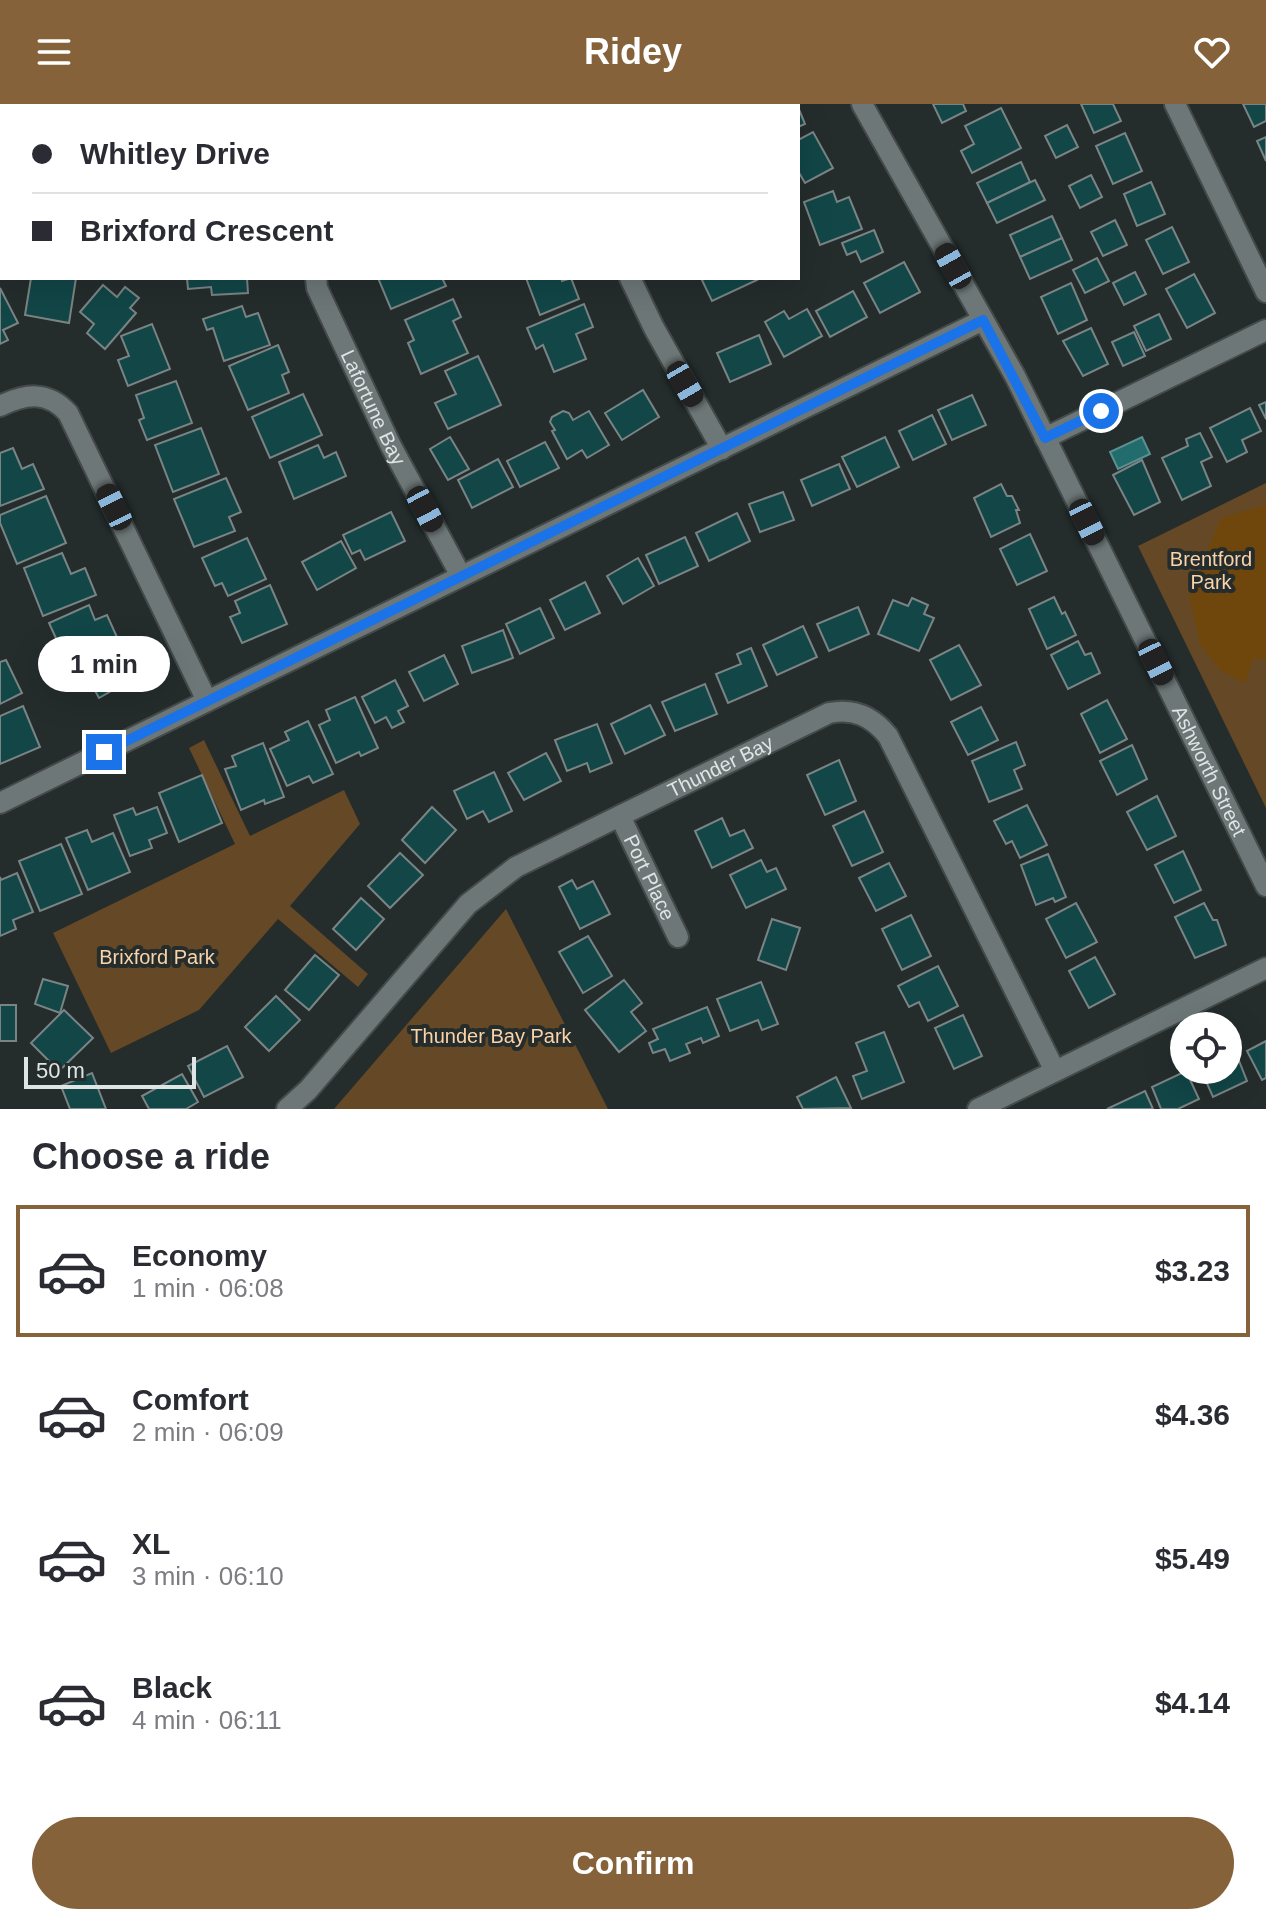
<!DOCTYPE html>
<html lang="en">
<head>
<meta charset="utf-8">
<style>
  body { margin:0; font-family:Helvetica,sans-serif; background:#f7f7f7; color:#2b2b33; height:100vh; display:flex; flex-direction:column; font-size:30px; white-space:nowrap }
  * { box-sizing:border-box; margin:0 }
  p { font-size:26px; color:#7c7c81 }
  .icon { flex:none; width:44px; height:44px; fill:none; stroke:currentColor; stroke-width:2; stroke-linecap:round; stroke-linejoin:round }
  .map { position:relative; height:1005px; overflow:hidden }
  .side { display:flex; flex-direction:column; background:#fff; flex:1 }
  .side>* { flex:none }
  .banner { position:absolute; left:0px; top:0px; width:800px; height:176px; box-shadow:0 8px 32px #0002; display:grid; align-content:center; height:176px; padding:0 32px; background:#fff }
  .controls { position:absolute; left:1170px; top:908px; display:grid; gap:16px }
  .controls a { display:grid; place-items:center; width:72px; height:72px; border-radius:50%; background:#fff; box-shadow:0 8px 32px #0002; font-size:40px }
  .scale { position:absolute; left:24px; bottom:20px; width:172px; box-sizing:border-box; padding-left:8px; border:4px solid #dfe4e4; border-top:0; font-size:22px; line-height:28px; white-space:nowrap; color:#dfe4e4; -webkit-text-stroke:6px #242c2c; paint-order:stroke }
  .end { position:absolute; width:36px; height:36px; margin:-18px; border:10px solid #1a73e8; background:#fff; box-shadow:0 0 0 4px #fff }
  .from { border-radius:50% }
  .bubble { position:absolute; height:56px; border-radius:28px; background:#fff; box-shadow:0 8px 32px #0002; font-size:26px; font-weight:700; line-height:56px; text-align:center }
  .car { position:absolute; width:24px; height:48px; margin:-24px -12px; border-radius:10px; box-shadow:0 0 6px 2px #0007; background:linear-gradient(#222 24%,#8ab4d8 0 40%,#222 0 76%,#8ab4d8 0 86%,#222 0) }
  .banner b { display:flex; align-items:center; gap:28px; height:76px; font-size:30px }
  .banner b+b { border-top:2px solid #e1e1e2 }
  .banner i { width:20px; height:20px; background:#2b2b33 }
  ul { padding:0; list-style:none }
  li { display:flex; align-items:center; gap:24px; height:132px; margin:0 16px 12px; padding:0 16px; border:4px solid transparent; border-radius:0px }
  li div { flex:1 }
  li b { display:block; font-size:30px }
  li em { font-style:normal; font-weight:700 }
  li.on { border-color:#856239 }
  li>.icon { width:72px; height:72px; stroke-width:1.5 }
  h2 { padding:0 32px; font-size:36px; line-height:96px }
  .button { display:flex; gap:16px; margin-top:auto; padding:16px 32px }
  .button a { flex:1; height:92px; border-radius:48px; background:#856239; color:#fff; font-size:32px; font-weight:700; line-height:92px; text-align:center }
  header { display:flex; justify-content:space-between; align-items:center; height:104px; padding:0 32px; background:#856239; color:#fff; font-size:36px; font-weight:700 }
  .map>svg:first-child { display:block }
</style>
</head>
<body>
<header><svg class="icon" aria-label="menu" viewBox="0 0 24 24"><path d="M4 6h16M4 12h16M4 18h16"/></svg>Ridey<svg class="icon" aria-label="heart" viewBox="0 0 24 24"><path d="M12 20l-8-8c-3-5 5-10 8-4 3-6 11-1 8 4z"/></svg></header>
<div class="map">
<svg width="1266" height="1005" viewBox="0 0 1266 1005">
  <rect width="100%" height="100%" fill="#242c2c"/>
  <g fill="#654825">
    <polygon points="1266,379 1266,704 1138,442"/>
    <polygon points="204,636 250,732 344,686 360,720 290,802 368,870 358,883 278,815 199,906 111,949 53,829 235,740 189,644"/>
    <polygon points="506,805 608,1005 334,1005"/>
  </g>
  <polygon fill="#6f470c" points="1266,401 1266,555 1253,555 1245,579 1220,566 1200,540 1189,491 1221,414"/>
  <polygon fill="#236c6d" stroke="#5b9091" stroke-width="2" points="1142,333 1150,350 1118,365 1110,348"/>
  <g fill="#124647" stroke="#7b8484" stroke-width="2">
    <polygon points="406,0 442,0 443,2 407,2"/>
    <polygon points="451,0 484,0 480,2"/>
    <polygon points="634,0 674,0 675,2 630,2"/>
    <polygon points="734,0 797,0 798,2 735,2"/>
    <polygon points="933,0 963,0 966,7 942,19"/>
    <polygon points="1081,0 1113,0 1121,17 1094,29"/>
    <polygon points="1243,0 1266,0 1266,17 1254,23"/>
    <polygon points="798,3 805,20 798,23"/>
    <polygon points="1001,4 1021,44 972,69 961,47 974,40 965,22"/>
    <polygon points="1067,21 1078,43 1056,54 1045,32"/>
    <polygon points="813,28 833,64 805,79 798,67 798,36"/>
    <polygon points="1125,29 1142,67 1113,80 1096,42"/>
    <polygon points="1266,33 1266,57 1257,37"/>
    <polygon points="0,46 2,87 0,88"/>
    <polygon points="1021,58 1030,78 987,99 977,79"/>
    <polygon points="1091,71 1102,93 1080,104 1069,82"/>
    <polygon points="1035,76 1045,96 997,119 987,99"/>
    <polygon points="1151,78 1165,110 1137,122 1124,90"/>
    <polygon points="833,87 837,98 849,93 862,125 820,141 804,98"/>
    <polygon points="1052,112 1062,134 1020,153 1010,131"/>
    <polygon points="1115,116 1127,141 1103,152 1091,128"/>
    <polygon points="1172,123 1189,158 1163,170 1146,136"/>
    <polygon points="874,126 883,148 861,158 856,147 847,151 842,139"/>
    <polygon points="1062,134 1072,156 1030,175 1020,153"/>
    <polygon points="1097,154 1109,177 1085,189 1073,166"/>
    <polygon points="904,158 920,188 880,209 864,179"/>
    <polygon points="1135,168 1146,190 1124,201 1113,179"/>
    <polygon points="1194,170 1215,209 1187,224 1166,185"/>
    <polygon points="31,174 76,174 69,219 25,211"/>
    <polygon points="187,174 247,174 248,189 212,191 211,183 188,185"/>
    <polygon points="378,174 442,174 446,182 391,205"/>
    <polygon points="526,174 561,174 562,177 571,174 579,195 540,211"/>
    <polygon points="701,174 756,174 757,176 712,197"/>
    <polygon points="1071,179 1087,216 1058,230 1041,193"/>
    <polygon points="103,181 117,193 125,183 139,194 130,204 136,209 105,245 87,229 94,220 80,208"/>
    <polygon points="0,184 18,219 3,226 8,236 0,240"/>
    <polygon points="853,187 867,213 830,233 816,207"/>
    <polygon points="453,195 461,213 453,217 468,249 421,270 408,239 414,236 405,216"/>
    <polygon points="584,200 593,223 576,230 586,255 554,268 543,241 536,245 527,224"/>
    <polygon points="242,202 246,213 258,209 270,241 224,257 213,224 207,226 203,215"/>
    <polygon points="807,205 822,232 784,253 765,218 784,207 789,215"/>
    <polygon points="1159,210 1171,235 1146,247 1134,222"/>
    <polygon points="152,220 170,265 128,282 118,256 129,252 121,232"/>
    <polygon points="1091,224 1108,260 1083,272 1063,237"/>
    <polygon points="1134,228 1145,252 1123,262 1112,238"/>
    <polygon points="759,231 771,260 730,278 717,249"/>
    <polygon points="278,241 289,268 282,271 289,289 248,306 229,262"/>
    <polygon points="478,252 501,301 448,325 435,299 456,290 445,267"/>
    <polygon points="176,277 192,319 147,336 139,316 144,314 136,291"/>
    <polygon points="643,286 659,313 622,336 605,309"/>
    <polygon points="303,290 322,331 270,354 252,313"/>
    <polygon points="972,291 986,321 952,336 938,306"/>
    <polygon points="1266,298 1266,315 1259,301"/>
    <polygon points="1250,304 1261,327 1242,336 1247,348 1227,358 1210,324"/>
    <polygon points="563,307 569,309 573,316 589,307 609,341 587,354 582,346 567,355 552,327 555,326 550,318 552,313"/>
    <polygon points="932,311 946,340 913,356 899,327"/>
    <polygon points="201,324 219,370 173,388 155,341"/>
    <polygon points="1200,329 1212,353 1201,358 1211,382 1182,396 1162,354 1188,342 1186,335"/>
    <polygon points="450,333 469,365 448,376 430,345"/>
    <polygon points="885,333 899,363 857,383 842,353"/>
    <polygon points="545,338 559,364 520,383 507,357"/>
    <polygon points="318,341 324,354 336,348 346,372 294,395 279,358"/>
    <polygon points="13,344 22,365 33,360 44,385 0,402 0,349"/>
    <polygon points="498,355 513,383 472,404 458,376"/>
    <polygon points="1142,356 1160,398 1134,411 1113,371"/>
    <polygon points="839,360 850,385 812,402 801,376"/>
    <polygon points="226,374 241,408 229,413 235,427 194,443 174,395"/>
    <polygon points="1001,380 1007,392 1012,392 1019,406 1016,406 1020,419 991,433 974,394"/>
    <polygon points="783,388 794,416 760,428 749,400"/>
    <polygon points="46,392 66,439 17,460 0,419 0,411"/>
    <polygon points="391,408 405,437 365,456 360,446 352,450 343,431"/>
    <polygon points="737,409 750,437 709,457 696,429"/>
    <polygon points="1030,430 1047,467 1017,481 1000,445"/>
    <polygon points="685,433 698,462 659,480 646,451"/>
    <polygon points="247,434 266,475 228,492 222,479 215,482 202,454"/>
    <polygon points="341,437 356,464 317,486 302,458"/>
    <polygon points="62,449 71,470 85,464 96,491 43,512 24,464"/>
    <polygon points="638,454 654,482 623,500 607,472"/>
    <polygon points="585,478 600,509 565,526 550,496"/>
    <polygon points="270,481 287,520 242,539 230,513 240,509 235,497"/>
    <polygon points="1054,493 1062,510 1065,508 1076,531 1047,545 1029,505"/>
    <polygon points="912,494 928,501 924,510 934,514 919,547 878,530 893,496 908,502"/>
    <polygon points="89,501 95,516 107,511 121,542 70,565 49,519"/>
    <polygon points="858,503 869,530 829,547 817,520"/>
    <polygon points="540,504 554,534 520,550 506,520"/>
    <polygon points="803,522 817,553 777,571 763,541"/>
    <polygon points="503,526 513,554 472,569 462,542"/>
    <polygon points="1078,537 1085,551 1091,549 1100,569 1068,585 1051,551"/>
    <polygon points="959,541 981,581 951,596 930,556"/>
    <polygon points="751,544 767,582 728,599 716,570 741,560 737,550"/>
    <polygon points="122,551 138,580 125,587 122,581 99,594 86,570"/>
    <polygon points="444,551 458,580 424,597 409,568"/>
    <polygon points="6,556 22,589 0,600 0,558"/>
    <polygon points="395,576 408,602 398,607 404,618 392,624 386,613 375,619 362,593"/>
    <polygon points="705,580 717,610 675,627 662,598"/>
    <polygon points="355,593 378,644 361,652 359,648 336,659 319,621 330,616 326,606"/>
    <polygon points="1107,596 1127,635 1100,649 1081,610"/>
    <polygon points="650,601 665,631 625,650 611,620"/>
    <polygon points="23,602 40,643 0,660 0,612"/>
    <polygon points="981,603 998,636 968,651 951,618"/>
    <polygon points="308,617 333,670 313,679 309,672 287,682 270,645 289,636 285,628"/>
    <polygon points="597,620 612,659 590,668 587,659 567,667 555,636"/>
    <polygon points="1016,638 1025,661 1014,666 1022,685 989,698 972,657"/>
    <polygon points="263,639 284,693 265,700 264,696 241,706 225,665 236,662 232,652"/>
    <polygon points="1132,641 1147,675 1117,691 1100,657"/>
    <polygon points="546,649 561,677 524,696 508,669"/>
    <polygon points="839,656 856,697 825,711 807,671"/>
    <polygon points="494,668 512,707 489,718 483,707 467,715 454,687"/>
    <polygon points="202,671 222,719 179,738 159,689"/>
    <polygon points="1157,692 1176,732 1147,746 1127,708"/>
    <polygon points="1027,701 1047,741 1020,754 1012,737 1006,740 994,717"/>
    <polygon points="157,703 167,729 149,736 152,744 130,752 114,711 133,704 136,711"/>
    <polygon points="432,703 456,726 425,759 402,736"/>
    <polygon points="864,707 883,748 852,762 833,722"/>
    <polygon points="722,714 730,732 744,726 753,744 712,764 695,727"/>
    <polygon points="87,726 92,738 113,729 130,768 88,786 66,734"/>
    <polygon points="61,740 82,790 40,807 19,757"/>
    <polygon points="1183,747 1201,786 1174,799 1155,761"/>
    <polygon points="400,749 423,771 390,804 368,782"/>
    <polygon points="1048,750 1066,793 1055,798 1053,794 1036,801 1021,761"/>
    <polygon points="761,756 767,768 776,764 786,785 746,804 730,771"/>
    <polygon points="889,759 906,792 876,807 859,774"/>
    <polygon points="17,769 33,808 13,816 16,825 0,832 0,773 1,776"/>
    <polygon points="572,776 577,785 593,777 610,810 580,825 559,783"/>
    <polygon points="361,794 384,815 356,846 333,825"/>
    <polygon points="1076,799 1097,838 1066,854 1046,815"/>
    <polygon points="1204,799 1213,816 1217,816 1226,841 1195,854 1175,813"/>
    <polygon points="911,811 931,852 902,866 882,825"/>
    <polygon points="772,815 800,824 786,866 758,856"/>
    <polygon points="588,832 612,872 583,889 559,848"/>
    <polygon points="315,851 339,871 309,906 285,886"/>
    <polygon points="1095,853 1115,890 1089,904 1069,867"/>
    <polygon points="938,862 958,902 928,917 919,898 909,903 898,882"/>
    <polygon points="43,875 68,882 60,909 35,900"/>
    <polygon points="624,876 642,899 631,908 646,927 619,948 585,906"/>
    <polygon points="761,878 778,920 762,926 758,916 730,927 717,895"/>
    <polygon points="276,892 300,916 269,947 245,923"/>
    <rect x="0" y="901" width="16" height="36"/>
    <polygon points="707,903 719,932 703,939 701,934 686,940 690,949 670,957 665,945 653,949 649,939 658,935 653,925"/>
    <polygon points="64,906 93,934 59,967 31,939"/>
    <polygon points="963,911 982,952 954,965 935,924"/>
    <polygon points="884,928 904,978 862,995 853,972 867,967 856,939"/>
    <polygon points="1266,937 1266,974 1262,976 1247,947"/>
    <polygon points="227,942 243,973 204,993 188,962"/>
    <polygon points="1234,944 1247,977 1213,993 1201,966 1228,966 1228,947"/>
    <polygon points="1186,967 1199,995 1178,1005 1161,1005 1152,983"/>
    <polygon points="92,969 106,1005 70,1005 61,982"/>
    <polygon points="182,970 198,998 186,1005 149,1005 142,992"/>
    <polygon points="836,973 851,1004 803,1005 797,993"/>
    <polygon points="1145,987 1153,1005 1107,1005"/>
  </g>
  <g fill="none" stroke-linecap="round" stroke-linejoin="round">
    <g stroke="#444a4a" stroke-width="14">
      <g id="lane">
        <polyline points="282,2 286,0"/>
        <polyline points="0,141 2,140"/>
      </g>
    </g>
    <g stroke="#444a4a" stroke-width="24">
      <g id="street">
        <path id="s1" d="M 862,0 L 1015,272 L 1266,782"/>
        <polyline points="1175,0 1266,188"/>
        <path id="s2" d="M 316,174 L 317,184 L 391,342 L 461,472"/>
        <polyline points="630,174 654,224 722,345"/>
        <path d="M 0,302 C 25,290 47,286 68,309 L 207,597"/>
        <polyline points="1045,334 1266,226"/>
        <polyline points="0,699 983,216"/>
        <path id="s3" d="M 620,712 L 678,833"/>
        <path id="s4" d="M 287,1005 L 308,986 L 468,800 L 516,763 L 829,609 C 854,604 872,612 888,632 L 1055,967"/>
        <polyline points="978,1005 1266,864"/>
      </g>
    </g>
    <use href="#lane" stroke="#6d7777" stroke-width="10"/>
    <use href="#street" stroke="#6d7777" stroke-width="20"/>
  </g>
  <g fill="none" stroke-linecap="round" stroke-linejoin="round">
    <polyline stroke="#1a73e8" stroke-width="10" points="104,648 983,216 1045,334 1101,307"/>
  </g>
  <g text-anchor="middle" stroke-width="8" stroke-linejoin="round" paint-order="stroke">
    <g font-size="20" fill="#dfe4e4" stroke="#242c2c">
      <text dy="7" stroke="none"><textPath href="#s2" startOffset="142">Lafortune Bay</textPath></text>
      <text dy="7" stroke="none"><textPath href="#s4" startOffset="562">Thunder Bay</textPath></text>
      <text dy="7" stroke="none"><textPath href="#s1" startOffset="752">Ashworth Street</textPath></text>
      <text dy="7" stroke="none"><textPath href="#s3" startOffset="68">Port Place</textPath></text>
    </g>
    <g font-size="20" fill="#fad3a9" stroke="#242c2c">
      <text x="1211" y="462">Brentford<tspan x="1211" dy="23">Park</tspan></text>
      <text x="157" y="860">Brixford Park</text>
      <text x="491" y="939">Thunder Bay Park</text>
    </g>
  </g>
</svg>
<div class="controls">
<a><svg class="icon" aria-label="locate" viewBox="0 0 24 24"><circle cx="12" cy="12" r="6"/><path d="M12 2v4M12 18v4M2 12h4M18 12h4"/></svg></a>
</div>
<div class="scale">50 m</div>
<i class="end from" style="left:1101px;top:307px"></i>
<i class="end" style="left:104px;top:648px"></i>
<div class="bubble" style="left:38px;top:532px;width:132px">1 min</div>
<i class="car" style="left:953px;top:162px;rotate:331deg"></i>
<i class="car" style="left:685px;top:280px;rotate:150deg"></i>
<i class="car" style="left:114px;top:403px;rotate:334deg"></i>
<i class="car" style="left:425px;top:405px;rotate:152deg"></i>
<i class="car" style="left:1087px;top:418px;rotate:154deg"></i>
<i class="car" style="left:1156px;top:558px;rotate:154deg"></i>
<div class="banner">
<b><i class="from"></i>Whitley Drive</b>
<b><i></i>Brixford Crescent</b>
</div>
</div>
<section class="side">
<h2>Choose a ride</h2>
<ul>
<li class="on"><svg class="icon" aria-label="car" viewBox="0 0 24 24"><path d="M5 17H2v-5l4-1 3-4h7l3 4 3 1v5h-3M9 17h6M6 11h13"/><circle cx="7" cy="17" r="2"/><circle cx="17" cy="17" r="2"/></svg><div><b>Economy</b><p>1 min · 06:08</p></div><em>$3.23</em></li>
<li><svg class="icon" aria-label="car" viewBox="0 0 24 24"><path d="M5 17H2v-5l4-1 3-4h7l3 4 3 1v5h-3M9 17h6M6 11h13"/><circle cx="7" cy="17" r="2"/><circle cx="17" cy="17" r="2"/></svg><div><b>Comfort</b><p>2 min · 06:09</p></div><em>$4.36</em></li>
<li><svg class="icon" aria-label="car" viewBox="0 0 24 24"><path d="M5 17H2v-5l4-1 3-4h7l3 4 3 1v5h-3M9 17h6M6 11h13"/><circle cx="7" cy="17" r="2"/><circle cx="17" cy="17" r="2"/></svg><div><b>XL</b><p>3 min · 06:10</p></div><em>$5.49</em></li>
<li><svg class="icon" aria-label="car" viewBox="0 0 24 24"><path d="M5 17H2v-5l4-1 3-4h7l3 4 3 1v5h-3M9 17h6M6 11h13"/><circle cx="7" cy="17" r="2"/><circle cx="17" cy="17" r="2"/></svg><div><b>Black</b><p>4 min · 06:11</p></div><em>$4.14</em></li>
</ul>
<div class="button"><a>Confirm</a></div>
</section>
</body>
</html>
